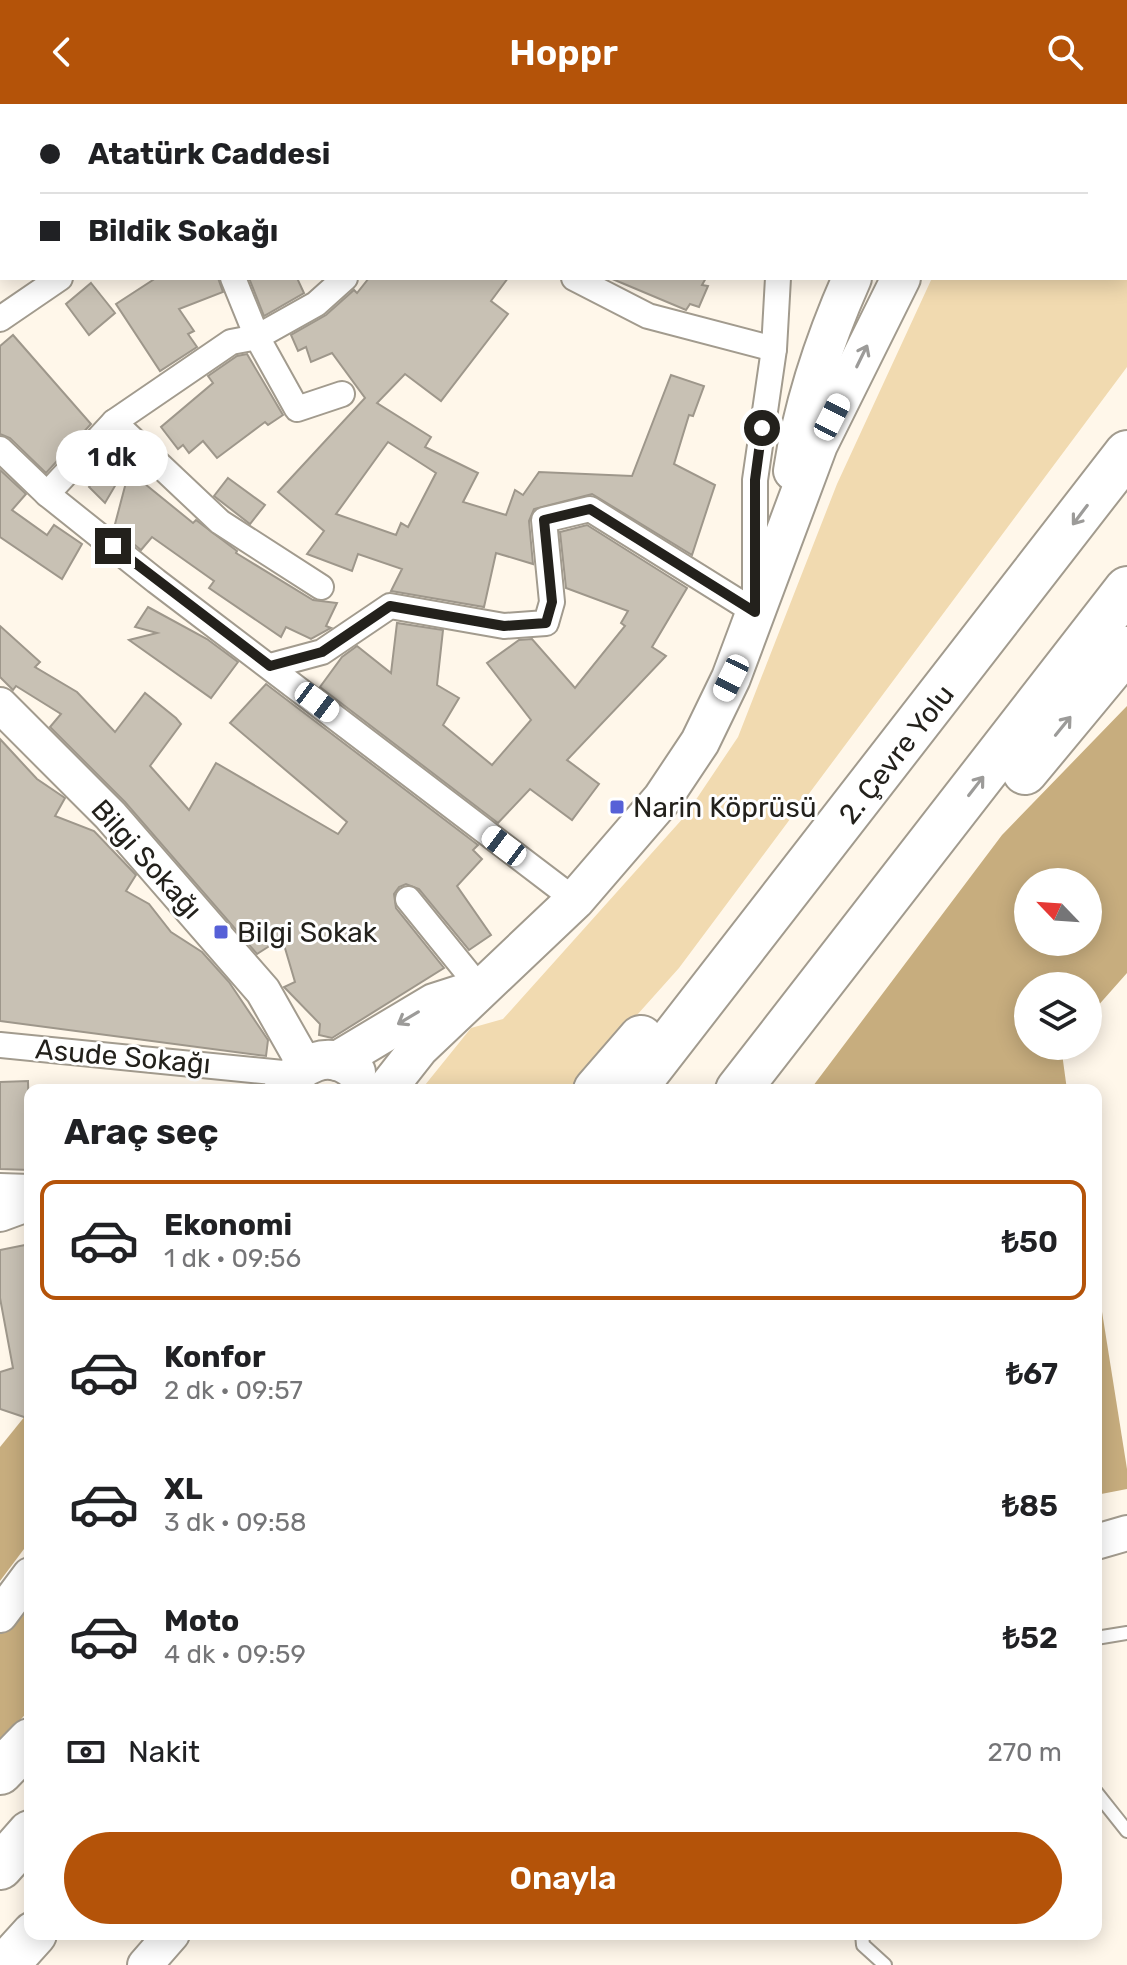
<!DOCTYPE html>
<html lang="tr">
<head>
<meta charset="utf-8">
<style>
  body { margin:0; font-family:Rubik,sans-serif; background:#f2f2f2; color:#202124; height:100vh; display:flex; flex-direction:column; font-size:30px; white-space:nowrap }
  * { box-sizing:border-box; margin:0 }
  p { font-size:26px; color:#757577 }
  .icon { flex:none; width:44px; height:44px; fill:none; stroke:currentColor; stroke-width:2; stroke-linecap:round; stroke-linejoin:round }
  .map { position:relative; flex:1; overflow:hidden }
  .side { position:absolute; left:24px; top:980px; width:1078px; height:856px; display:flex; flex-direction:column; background:#fff; border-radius:16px; box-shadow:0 4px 20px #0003 }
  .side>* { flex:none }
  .hud { position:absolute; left:0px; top:0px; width:1128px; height:176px; box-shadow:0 4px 20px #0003; display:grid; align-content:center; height:176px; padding:0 40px; background:#fff }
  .needle { width:52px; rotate:295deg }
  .controls { position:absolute; left:1014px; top:764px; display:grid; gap:16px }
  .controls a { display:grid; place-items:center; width:88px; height:88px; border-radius:50%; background:#fff; box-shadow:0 4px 20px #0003; font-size:40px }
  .end { position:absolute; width:36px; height:36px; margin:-18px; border:10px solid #23211c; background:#fff; box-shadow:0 0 0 4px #fff }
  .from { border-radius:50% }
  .bubble { position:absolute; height:56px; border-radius:28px; background:#fff; box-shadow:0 4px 20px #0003; font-size:26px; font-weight:600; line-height:56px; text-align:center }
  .car { position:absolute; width:24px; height:48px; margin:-24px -12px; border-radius:10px; box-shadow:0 0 6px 2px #0007; background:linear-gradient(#fff 24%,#345 0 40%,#fff 0 76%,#345 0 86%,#fff 0) }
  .hud b { display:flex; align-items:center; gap:28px; height:76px; font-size:30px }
  .hud b+b { border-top:2px solid #e0e0e0 }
  .hud i { width:20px; height:20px; background:#202124 }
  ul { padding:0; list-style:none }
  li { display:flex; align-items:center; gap:24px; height:120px; margin:0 16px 12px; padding:0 24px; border:4px solid transparent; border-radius:16px }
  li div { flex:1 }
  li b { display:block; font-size:30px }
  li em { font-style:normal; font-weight:600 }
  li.selected { border-color:#b45309 }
  li>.icon { width:72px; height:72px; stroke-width:1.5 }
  h2 { padding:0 40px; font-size:36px; line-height:96px }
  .pay { display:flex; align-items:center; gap:20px; height:88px; padding:0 40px; font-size:30px }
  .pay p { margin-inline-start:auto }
  .cta { display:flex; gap:16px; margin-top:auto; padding:16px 40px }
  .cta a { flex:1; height:92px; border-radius:48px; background:#b45309; color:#fff; font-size:32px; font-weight:600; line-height:92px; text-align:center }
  header { display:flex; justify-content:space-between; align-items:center; height:104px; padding:0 40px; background:#b45309; color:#fff; font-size:36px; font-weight:600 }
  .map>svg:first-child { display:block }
</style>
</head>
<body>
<header><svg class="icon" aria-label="back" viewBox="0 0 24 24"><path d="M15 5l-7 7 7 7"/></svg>Hoppr<svg class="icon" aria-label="search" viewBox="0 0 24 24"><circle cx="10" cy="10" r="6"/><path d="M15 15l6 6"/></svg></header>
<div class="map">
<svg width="1127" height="1861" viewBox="0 0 1127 1861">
  <rect width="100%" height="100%" fill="#fff7ea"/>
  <polygon fill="#f1dab0" points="1025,0 1127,0 1127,263 679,864 570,986 421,986 471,924 503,915 685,712 738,633 837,380 932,174 1126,174 1126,2"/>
  <g fill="#c7ad7e" fill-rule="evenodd">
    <path d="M 1127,602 L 1127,869 L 1088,913 L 1088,882 L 1028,882 L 1028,942 L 1061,942 L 1067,986 L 810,986 L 1002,731 ZM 1088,778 L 1088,838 L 1028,838 L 1028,778 Z"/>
    <polygon points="1096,1170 1127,1365 1127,1385 1096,1391"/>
    <polygon points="30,1306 30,1437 0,1477 0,1343"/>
    <polygon points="30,1489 30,1605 0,1639 0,1529"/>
  </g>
  <g fill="#c8c1b4" stroke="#9e978b" stroke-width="2" fill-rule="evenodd">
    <polygon points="156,174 218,174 223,188 179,205 194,227 188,230 197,243 160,267 116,200"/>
    <polygon points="249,174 297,174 304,189 264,212"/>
    <path d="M 369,174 L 508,174 L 491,197 L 508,210 L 441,297 L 405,270 L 377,299 L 431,333 L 425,343 L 478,369 L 463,398 L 506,411 L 515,386 L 523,391 L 539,368 L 632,372 L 671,271 L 704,282 L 693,312 L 689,311 L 674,360 L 715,381 L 692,451 L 592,390 L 534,405 L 529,417 L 533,460 L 496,449 L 484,503 L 391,487 L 402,465 L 358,450 L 352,467 L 307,450 L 324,427 L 278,388 L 365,294 L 332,249 L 311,258 L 306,243 L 298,247 L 291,231 L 326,211 L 354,186 L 357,189 ZM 388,338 L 436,369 L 408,423 L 401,419 L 396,431 L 336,410 Z"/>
    <polygon points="610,174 706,174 702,181 708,182 699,203 690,200 686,206"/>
    <polygon points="91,179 115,209 89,231 66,200"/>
    <polygon points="13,231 91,320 46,369 10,334 0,330 0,242"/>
    <polygon points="247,250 283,311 268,321 265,318 217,354 203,337 189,349 183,341 178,345 161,323 213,279 208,272 237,252"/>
    <polygon points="104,351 122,370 105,399 89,383 93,378 86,371"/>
    <polygon points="0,366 26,390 12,406 47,431 54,421 82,440 62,475 0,433"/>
    <polygon points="129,367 193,419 196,416 237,447 236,449 313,496 337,499 326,522 331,524 311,535 286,523 281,533 209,484 214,477 152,433 141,446 114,424"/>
    <polygon points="228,374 265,401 250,420 214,392"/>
    <polygon points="587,421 687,484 652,543 666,552 567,656 599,680 572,716 530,685 498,719 320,583 342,553 357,542 391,569 397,519 443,526 437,581 459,594 443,621 492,661 531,616 487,559 519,536 532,535 575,584 625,522 621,519 628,507 566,484 560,428"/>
    <polygon points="148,503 207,535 238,558 211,594 129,536 157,529 135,523"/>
    <polygon points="0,522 40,558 35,563 77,588 115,628 145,589 176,614 181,620 150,662 189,706 216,659 338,730 347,718 230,619 266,580 478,741 473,746 482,755 457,782 491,831 469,846 419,785 406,780 399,783 394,790 396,804 444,864 332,934 319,931 320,920 284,883 295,878 282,834 257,850 125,698 50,623 61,610 16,582 13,586 0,573"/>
    <polygon points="0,635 37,675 65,694 55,712 94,727 136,771 126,787 149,800 171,828 202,848 229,878 268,936 266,952 0,917"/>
    <polygon points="28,977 30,1066 0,1065 0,978"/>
    <polygon points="30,1140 30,1315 0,1305 0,1268 13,1264 0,1194 0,1146"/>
  </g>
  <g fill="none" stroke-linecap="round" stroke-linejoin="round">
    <g stroke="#a29b8e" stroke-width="16">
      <g id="lane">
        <polyline points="1096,1534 1127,1529"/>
        <polyline points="1096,1688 1127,1727"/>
        <polyline points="862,1830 863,1841 885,1861"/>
      </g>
    </g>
    <g stroke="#a29b8e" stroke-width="28">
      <g id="street">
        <polyline points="145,0 146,2"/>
        <polyline points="434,0 435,2"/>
        <polyline points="112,2 115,0"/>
        <polyline points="326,2 330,0"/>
        <polyline points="680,2 681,0"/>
        <polyline points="819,2 820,0"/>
        <polyline points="0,79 2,80"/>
        <polyline points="0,105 2,103"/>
        <polyline points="233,174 257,233 297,305 342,290"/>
        <polyline points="574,174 648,212 774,245"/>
        <polyline points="0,215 60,174"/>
        <polyline points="114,318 220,418 321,483"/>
        <polyline points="0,345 47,390 156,477 575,796"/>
        <polyline points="47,390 114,318 231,238 257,233 316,200 345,174"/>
        <polyline points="755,490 755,376 774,245 778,174"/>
        <polyline points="270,562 322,548 390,502 504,522 546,519 552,498 544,416 590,405 755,508"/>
        <polyline points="408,795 480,884"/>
        <polyline points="0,941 293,970"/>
        <polyline points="0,1082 30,1083"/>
      </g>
    </g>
    <g stroke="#a29b8e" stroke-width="38">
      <g id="secondary">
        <polyline points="0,601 110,711 263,887 305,961"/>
        <polyline points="0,1110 30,1099"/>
        <polyline points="1096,1438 1127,1429"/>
        <polyline points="0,1511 30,1471"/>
        <polyline points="145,1861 172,1830"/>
      </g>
    </g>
    <g stroke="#a29b8e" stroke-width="42">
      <g id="primary">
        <polyline points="938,2 939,0"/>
        <polyline points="997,2 999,0"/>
        <path d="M 793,367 C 803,300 825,235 852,174"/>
        <polyline points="337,957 434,899 462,890"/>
        <path d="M 283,986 C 299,960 330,943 356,968"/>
        <polyline points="386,986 419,944 575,796 662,695 700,638 731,574 818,341 901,174"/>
      </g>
    </g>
    <g stroke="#a29b8e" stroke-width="48">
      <g id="highway">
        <polyline points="1025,668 1127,545"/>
        <polyline points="596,986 641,934"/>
        <polyline points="633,986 1127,349"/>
        <polyline points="738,986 1127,485"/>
        <polyline points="0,1668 30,1637"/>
        <polyline points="0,1763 30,1729"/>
        <polyline points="6,1861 34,1830"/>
      </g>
    </g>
    <use href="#lane" stroke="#fff" stroke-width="12"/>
    <use href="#street" stroke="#fff" stroke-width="24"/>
    <use href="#secondary" stroke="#fff" stroke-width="34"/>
    <use href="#primary" stroke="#fff" stroke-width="38"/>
    <use href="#highway" stroke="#fff" stroke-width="44"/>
  </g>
  <defs><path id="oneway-shaft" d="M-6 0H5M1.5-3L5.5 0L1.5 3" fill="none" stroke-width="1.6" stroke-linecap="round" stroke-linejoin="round" transform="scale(2)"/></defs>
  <g stroke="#9c9b99">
    <use href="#oneway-shaft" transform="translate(862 252) rotate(-64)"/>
    <use href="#oneway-shaft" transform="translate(1080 411) rotate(127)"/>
    <use href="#oneway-shaft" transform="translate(1063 622) rotate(-51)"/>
    <use href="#oneway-shaft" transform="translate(976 682) rotate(-52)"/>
    <use href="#oneway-shaft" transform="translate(408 914) rotate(149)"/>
  </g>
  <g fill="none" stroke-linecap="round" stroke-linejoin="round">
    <polyline stroke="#23211c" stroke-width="10" points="113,442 270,562 322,548 390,502 504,522 546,519 552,498 544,416 590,405 755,508 755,376 762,324"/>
  </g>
  <g fill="#5660d7" stroke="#fff" stroke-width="3">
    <rect x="609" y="695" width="16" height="16" rx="4"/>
    <rect x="213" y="820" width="16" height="16" rx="4"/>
  </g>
  <g text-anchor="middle" stroke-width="6" stroke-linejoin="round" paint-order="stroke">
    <g font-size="28" fill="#23211c" stroke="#fff">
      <text transform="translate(896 650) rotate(-52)" y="10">2. Çevre Yolu</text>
      <text transform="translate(147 755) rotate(48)" y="10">Bilgi Sokağı</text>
      <text transform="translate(123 952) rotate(5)" y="10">Asude Sokağı</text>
    </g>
    <g font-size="28" fill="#23211c" stroke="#fff" text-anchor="start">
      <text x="633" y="713">Narin Köprüsü</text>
      <text x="237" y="838">Bilgi Sokak</text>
    </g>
  </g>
</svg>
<div class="controls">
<a><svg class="needle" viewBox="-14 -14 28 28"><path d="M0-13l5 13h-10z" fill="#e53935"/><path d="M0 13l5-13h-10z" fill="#757577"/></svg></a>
<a><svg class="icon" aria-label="layers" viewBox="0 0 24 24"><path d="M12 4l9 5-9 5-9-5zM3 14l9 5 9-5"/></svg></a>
</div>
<i class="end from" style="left:762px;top:324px"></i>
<i class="end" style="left:113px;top:442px"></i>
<div class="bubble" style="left:56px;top:326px;width:112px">1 dk</div>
<i class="car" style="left:832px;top:313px;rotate:27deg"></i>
<i class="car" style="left:731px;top:574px;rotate:206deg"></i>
<i class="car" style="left:317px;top:598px;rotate:127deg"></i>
<i class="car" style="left:504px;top:742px;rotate:307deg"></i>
<div class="hud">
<b><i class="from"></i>Atatürk Caddesi</b>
<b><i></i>Bildik Sokağı</b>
</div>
<section class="side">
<h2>Araç seç</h2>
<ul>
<li class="selected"><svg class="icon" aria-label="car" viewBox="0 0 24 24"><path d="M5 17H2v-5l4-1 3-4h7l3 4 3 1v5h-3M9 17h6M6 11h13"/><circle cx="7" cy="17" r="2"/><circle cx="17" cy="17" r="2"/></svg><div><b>Ekonomi</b><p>1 dk · 09:56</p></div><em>₺50</em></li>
<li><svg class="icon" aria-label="car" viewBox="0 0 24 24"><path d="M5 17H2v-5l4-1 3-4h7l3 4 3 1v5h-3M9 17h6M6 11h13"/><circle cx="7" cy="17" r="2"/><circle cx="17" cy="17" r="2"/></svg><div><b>Konfor</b><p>2 dk · 09:57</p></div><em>₺67</em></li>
<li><svg class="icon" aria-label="car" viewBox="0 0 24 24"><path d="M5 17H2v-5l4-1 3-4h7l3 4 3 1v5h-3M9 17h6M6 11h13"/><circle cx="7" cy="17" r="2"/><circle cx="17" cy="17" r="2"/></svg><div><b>XL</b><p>3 dk · 09:58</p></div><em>₺85</em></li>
<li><svg class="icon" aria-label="car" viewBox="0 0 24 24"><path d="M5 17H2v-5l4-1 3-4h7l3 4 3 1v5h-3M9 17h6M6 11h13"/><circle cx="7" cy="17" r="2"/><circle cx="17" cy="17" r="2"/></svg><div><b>Moto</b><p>4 dk · 09:59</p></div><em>₺52</em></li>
</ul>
<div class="pay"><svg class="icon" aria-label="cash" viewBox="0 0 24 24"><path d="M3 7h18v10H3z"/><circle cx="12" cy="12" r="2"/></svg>Nakit<p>270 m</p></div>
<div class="cta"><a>Onayla</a></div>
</section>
</div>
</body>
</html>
